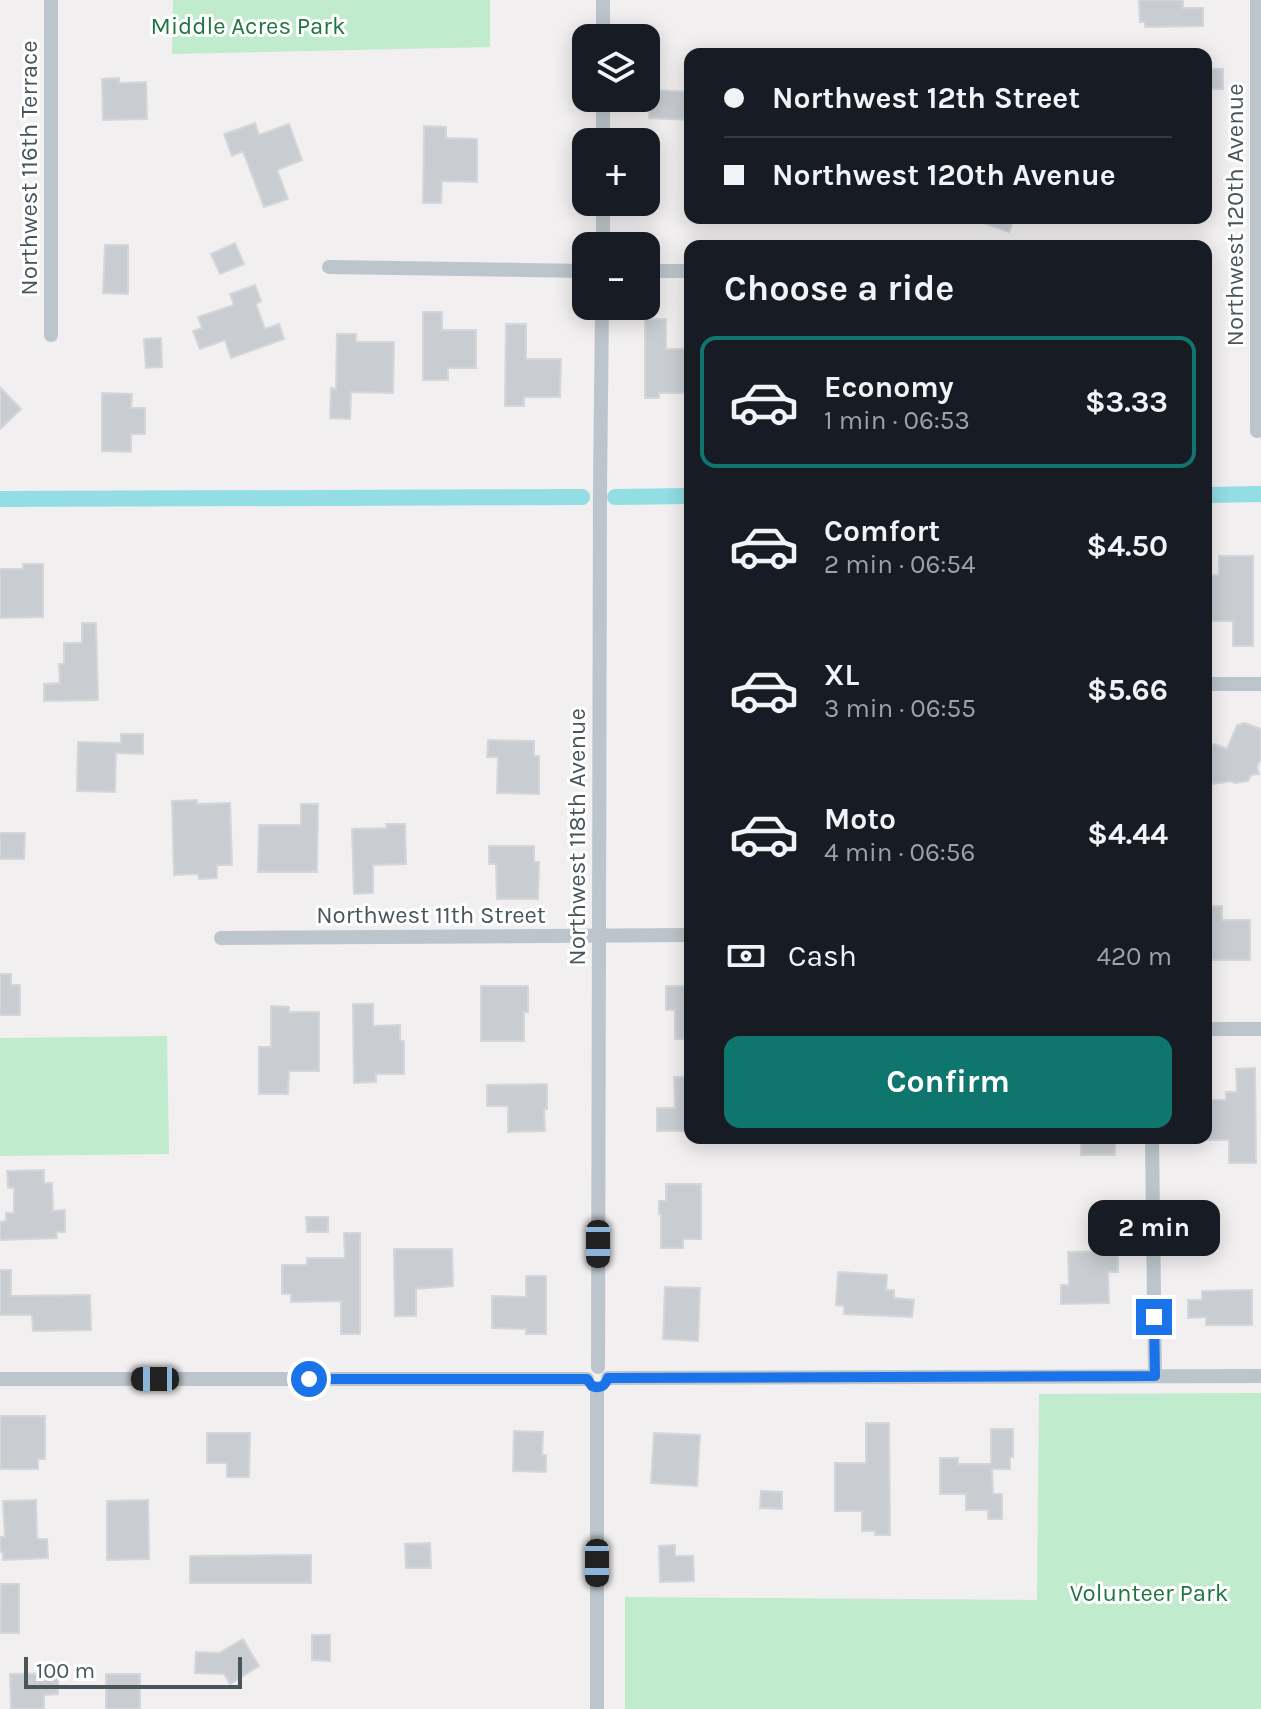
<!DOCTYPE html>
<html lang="en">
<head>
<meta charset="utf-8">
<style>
  body { margin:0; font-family:Karla,sans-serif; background:#242831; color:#f1f3f6; height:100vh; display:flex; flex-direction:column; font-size:30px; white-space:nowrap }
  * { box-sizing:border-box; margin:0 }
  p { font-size:26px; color:#9ea1a6 }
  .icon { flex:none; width:44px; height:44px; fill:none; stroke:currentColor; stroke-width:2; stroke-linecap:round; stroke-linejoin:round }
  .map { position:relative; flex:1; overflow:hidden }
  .details { position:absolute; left:684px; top:240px; width:528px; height:904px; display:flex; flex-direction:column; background:#171b24; border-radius:16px; box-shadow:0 4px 20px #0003 }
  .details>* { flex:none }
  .top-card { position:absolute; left:684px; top:48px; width:528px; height:176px; border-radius:16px; box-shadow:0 4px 20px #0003; display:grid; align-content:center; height:176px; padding:0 40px; background:#171b24 }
  .buttons { position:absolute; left:572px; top:24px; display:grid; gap:16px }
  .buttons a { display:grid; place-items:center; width:88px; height:88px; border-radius:16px; background:#171b24; box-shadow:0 4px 20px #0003; font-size:40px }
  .scale { position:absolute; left:24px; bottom:20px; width:218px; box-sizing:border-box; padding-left:8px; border:4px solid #49545b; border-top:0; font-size:22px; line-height:28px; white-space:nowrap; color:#49545b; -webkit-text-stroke:6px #fff; paint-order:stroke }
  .end { position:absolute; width:36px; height:36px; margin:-18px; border:10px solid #1a73e8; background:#fff; box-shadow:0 0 0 4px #fff }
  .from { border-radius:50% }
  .bubble { position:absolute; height:56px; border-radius:16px; background:#171b24; box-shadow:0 4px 20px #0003; font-size:26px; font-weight:700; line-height:56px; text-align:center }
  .car { position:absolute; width:24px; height:48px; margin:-24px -12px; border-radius:10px; box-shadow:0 0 6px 2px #0007; background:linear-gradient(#222 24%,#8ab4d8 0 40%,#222 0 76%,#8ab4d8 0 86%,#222 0) }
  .top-card b { display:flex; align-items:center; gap:28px; height:76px; font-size:30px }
  .top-card b+b { border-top:2px solid #363941 }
  .top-card i { width:20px; height:20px; background:#f1f3f6 }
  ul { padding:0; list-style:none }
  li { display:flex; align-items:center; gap:24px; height:132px; margin:0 16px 12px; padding:0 24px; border:4px solid transparent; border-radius:16px }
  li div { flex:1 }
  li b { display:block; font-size:30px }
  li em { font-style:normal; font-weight:700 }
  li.on { border-color:#0f766e }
  li>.icon { width:72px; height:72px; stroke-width:1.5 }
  h2 { padding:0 40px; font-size:36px; line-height:96px }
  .pay { display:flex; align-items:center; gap:20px; height:88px; padding:0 40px; font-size:30px }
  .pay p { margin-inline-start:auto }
  .button { display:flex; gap:16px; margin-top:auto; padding:16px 40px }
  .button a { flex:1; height:92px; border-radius:16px; background:#0f766e; color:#fff; font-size:32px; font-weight:700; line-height:92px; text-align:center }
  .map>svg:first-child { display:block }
</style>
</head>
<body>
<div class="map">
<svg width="1261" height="1709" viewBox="0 0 1261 1709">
  <rect width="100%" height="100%" fill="#f1efef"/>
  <g fill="#c1ebcd">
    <polygon points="173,0 490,0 490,47 172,54"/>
    <polygon points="167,1036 169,1154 0,1156 0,1038"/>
    <polygon points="1261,1393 1261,1709 625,1709 625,1597 1037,1600 1039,1394"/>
  </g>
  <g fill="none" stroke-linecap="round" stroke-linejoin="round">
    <g stroke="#93dde4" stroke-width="16">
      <polyline points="1206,495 1261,494"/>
      <polyline points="615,497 690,496"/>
      <polyline points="0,499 582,497"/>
    </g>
  </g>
  <g fill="#c9cdd1" stroke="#d4d6da" stroke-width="2">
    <polygon points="1139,0 1183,0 1183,8 1203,8 1203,26 1145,27 1145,22 1140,22"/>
    <rect x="1206" y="69" width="17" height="20"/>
    <polygon points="119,78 119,83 146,82 147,119 103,120 102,79"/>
    <polygon points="651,90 690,92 690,120 649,118"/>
    <polygon points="255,123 259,135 289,124 302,160 277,170 288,199 264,207 243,151 232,156 224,134"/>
    <polygon points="424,126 446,127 446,138 477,139 477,182 442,181 441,203 423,203"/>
    <polygon points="976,218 1014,218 1009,232 975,220"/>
    <polygon points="235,243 244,264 220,274 211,254"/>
    <polygon points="105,245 128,245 128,294 103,293"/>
    <polygon points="255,285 261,301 256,304 265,329 279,324 284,339 231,358 225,340 200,349 193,331 202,328 198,317 234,305 230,294"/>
    <polygon points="423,312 442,312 442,330 476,330 476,368 448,368 448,380 423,380"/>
    <polygon points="645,319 666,319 666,349 687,349 687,354 690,354 690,393 659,393 659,398 645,398"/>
    <polygon points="506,324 526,324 526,359 561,359 560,397 524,397 524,406 505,406"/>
    <polygon points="337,334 356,334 356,342 394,342 393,393 351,392 350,419 330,418 331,388 336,389"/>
    <polygon points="161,338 162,367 146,368 144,339"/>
    <polygon points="0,387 21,409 0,429"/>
    <polygon points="102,393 132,394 131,408 145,408 145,434 131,434 131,452 102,451"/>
    <polygon points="1219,556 1253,556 1253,646 1233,646 1233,621 1206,621 1206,575 1219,575"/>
    <polygon points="23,564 43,564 43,617 0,618 0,569 23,569"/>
    <polygon points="82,623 96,623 98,700 44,701 44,684 60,683 59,664 64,664 64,643 82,643"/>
    <polygon points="1245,723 1261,729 1261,759 1257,767 1259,774 1251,775 1248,781 1235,783 1231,781 1206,785 1206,746 1215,744 1227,749 1237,725"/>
    <polygon points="121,734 143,734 143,754 116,753 115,792 77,791 78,742 121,743"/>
    <polygon points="488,740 534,741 534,756 539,756 539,794 497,793 498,757 487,757"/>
    <polygon points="197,800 197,804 230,803 232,865 217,865 217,878 199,879 198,874 174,875 172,801"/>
    <polygon points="301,804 318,804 317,872 258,872 259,825 301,825"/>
    <polygon points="386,824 405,824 406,864 373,865 373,893 354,894 352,829 387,828"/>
    <polygon points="0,833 25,833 24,859 0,859"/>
    <polygon points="489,846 534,846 534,862 539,862 538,899 497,899 496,864 489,864"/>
    <polygon points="1206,906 1222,906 1222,920 1250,920 1250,960 1206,960"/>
    <polygon points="0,974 11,974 11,985 20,985 20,1015 0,1015"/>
    <polygon points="481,986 528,986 528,1012 524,1012 524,1041 481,1041"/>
    <polygon points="666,986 690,986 690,1039 675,1039 675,1010 666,1010"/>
    <polygon points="353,1004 373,1004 373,1026 400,1025 400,1041 404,1041 404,1074 376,1074 376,1082 354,1083"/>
    <polygon points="271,1006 289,1007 289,1012 319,1012 319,1071 289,1071 288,1094 259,1094 259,1047 271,1047"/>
    <polygon points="1255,1068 1256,1163 1229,1163 1229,1140 1206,1140 1206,1100 1226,1100 1226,1092 1237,1092 1236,1069"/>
    <polygon points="674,1077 690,1077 690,1131 657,1131 657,1108 675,1108"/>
    <polygon points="547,1084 547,1109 544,1109 545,1131 508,1132 508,1106 487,1106 487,1085"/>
    <rect x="1081" y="1138" width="34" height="17"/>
    <polygon points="44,1170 44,1183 52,1183 53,1211 65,1210 65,1232 56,1232 57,1238 0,1240 0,1222 6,1221 6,1213 14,1213 14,1188 8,1188 7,1171"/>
    <polygon points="666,1184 701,1184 701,1239 683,1239 683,1248 661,1248 661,1214 659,1214 659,1201 666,1201"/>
    <polygon points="306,1217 328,1217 328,1232 307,1232"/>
    <polygon points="344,1233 360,1233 360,1334 341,1334 341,1301 291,1302 291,1294 282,1294 282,1265 307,1265 307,1258 345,1258"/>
    <polygon points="394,1249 452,1249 453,1286 416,1289 416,1316 395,1316"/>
    <polygon points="1118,1251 1118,1272 1108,1272 1109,1303 1061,1304 1061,1285 1069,1285 1068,1252"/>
    <polygon points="0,1270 11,1270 11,1296 90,1295 91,1330 33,1331 32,1315 0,1315"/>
    <polygon points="838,1272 887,1275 886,1290 894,1290 894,1298 914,1300 912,1317 844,1314 844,1306 836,1305"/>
    <polygon points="526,1276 546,1276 546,1334 526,1334 526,1329 492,1328 492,1296 526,1297"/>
    <polygon points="665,1287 700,1288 698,1341 663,1339"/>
    <polygon points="1252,1290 1252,1325 1206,1325 1206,1317 1188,1318 1188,1300 1202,1300 1202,1291"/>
    <polygon points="0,1416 45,1416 45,1459 38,1459 38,1469 0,1469"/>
    <polygon points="866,1423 889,1423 890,1535 875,1535 875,1531 862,1531 862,1511 835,1511 835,1463 866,1463"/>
    <polygon points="991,1429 1013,1429 1013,1457 1010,1457 1010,1469 992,1469 993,1494 1002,1494 1002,1519 988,1519 988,1510 966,1510 966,1494 940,1494 940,1458 958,1458 958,1464 991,1464"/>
    <polygon points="514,1431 543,1432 542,1455 546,1455 546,1472 513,1471"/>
    <polygon points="207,1433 250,1433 249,1477 227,1477 227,1463 207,1463"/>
    <polygon points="654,1433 700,1435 697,1486 651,1483"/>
    <polygon points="761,1491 782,1492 782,1509 760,1508"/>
    <polygon points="36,1500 37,1539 47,1539 48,1558 3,1560 3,1552 0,1552 0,1537 5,1537 3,1501"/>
    <polygon points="148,1500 149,1559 107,1560 107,1501"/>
    <polygon points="430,1543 431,1568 406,1568 405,1544"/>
    <polygon points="675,1545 675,1556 693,1556 694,1581 660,1582 659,1546"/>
    <polygon points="311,1555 311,1583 190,1583 190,1556"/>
    <polygon points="1,1584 19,1584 19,1633 0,1633"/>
    <polygon points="312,1635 330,1635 330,1661 312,1660"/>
    <polygon points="243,1639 259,1666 230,1684 224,1674 195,1673 196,1652 219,1653"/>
    <polygon points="58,1673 58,1694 44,1695 44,1709 11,1709 10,1674"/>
    <rect x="106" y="1674" width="34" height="35"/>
  </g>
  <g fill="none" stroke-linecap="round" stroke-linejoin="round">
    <g stroke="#bcc5cb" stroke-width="14">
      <polyline points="1257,0 1257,431"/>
      <polyline points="603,38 603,0"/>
      <polyline points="603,142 603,98"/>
      <polyline points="603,246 603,202"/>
      <polyline points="329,267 586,271"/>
      <polyline points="646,271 690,271"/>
      <polyline points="51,335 51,0"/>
      <polyline points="1206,684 1261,684"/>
      <polyline points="221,938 690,935"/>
      <polyline points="1206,1029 1261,1029"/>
      <polyline points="1152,1138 1155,1376"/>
      <polyline points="598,1367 600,489 602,306"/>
      <polyline points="608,1378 1261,1376"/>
      <polyline points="0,1379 587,1379"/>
      <polyline points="597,1709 597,1388"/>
    </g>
  </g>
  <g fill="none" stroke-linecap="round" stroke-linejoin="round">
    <path stroke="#1a73e8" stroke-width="10" d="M 309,1379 L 587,1379 L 592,1386 C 600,1389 605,1386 608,1378 L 1155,1376 L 1154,1317"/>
  </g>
  <g text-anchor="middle" stroke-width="6" stroke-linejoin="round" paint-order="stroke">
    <g font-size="24" fill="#207640" stroke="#fff">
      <text x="248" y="34">Middle Acres Park</text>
      <text x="1149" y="1601">Volunteer Park</text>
    </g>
    <g font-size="24" fill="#49545b" stroke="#fff">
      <text transform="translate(29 168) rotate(-90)" y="8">Northwest 116th Terrace</text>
      <text transform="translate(1235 215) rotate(-90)" y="8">Northwest 120th Avenue</text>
      <text transform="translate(577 837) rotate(-90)" y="8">Northwest 118th Avenue</text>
      <text x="431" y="923">Northwest 11th Street</text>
    </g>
  </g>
</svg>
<div class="buttons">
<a><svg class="icon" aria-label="layers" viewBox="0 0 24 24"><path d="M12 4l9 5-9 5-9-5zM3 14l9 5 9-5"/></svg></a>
<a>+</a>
<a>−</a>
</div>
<div class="scale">100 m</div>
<i class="end from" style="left:309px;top:1379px"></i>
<i class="end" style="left:1154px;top:1317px"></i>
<div class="bubble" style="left:1088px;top:1200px;width:132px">2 min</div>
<i class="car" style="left:598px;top:1244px;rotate:180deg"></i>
<i class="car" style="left:155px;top:1379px;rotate:270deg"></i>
<i class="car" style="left:597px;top:1563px;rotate:180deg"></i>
<div class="top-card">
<b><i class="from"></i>Northwest 12th Street</b>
<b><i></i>Northwest 120th Avenue</b>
</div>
<section class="details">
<h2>Choose a ride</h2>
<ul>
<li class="on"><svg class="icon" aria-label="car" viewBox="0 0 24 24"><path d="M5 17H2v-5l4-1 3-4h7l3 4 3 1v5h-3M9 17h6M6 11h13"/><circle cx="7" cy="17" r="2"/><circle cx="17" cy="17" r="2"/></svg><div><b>Economy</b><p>1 min · 06:53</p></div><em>$3.33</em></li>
<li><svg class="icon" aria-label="car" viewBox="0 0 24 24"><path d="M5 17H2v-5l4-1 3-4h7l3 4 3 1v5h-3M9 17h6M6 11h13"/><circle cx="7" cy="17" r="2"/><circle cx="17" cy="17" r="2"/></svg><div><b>Comfort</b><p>2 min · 06:54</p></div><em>$4.50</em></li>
<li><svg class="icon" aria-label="car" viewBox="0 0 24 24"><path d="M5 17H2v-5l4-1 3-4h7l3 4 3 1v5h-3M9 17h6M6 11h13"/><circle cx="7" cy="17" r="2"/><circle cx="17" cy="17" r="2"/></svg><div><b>XL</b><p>3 min · 06:55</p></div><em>$5.66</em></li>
<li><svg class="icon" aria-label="car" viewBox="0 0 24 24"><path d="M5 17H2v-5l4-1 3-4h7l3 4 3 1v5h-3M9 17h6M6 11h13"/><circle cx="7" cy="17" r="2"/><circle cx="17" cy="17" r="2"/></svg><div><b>Moto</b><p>4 min · 06:56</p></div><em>$4.44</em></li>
</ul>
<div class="pay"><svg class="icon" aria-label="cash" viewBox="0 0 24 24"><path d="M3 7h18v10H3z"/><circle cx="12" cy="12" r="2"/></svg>Cash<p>420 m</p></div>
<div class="button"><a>Confirm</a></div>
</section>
</div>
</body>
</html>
